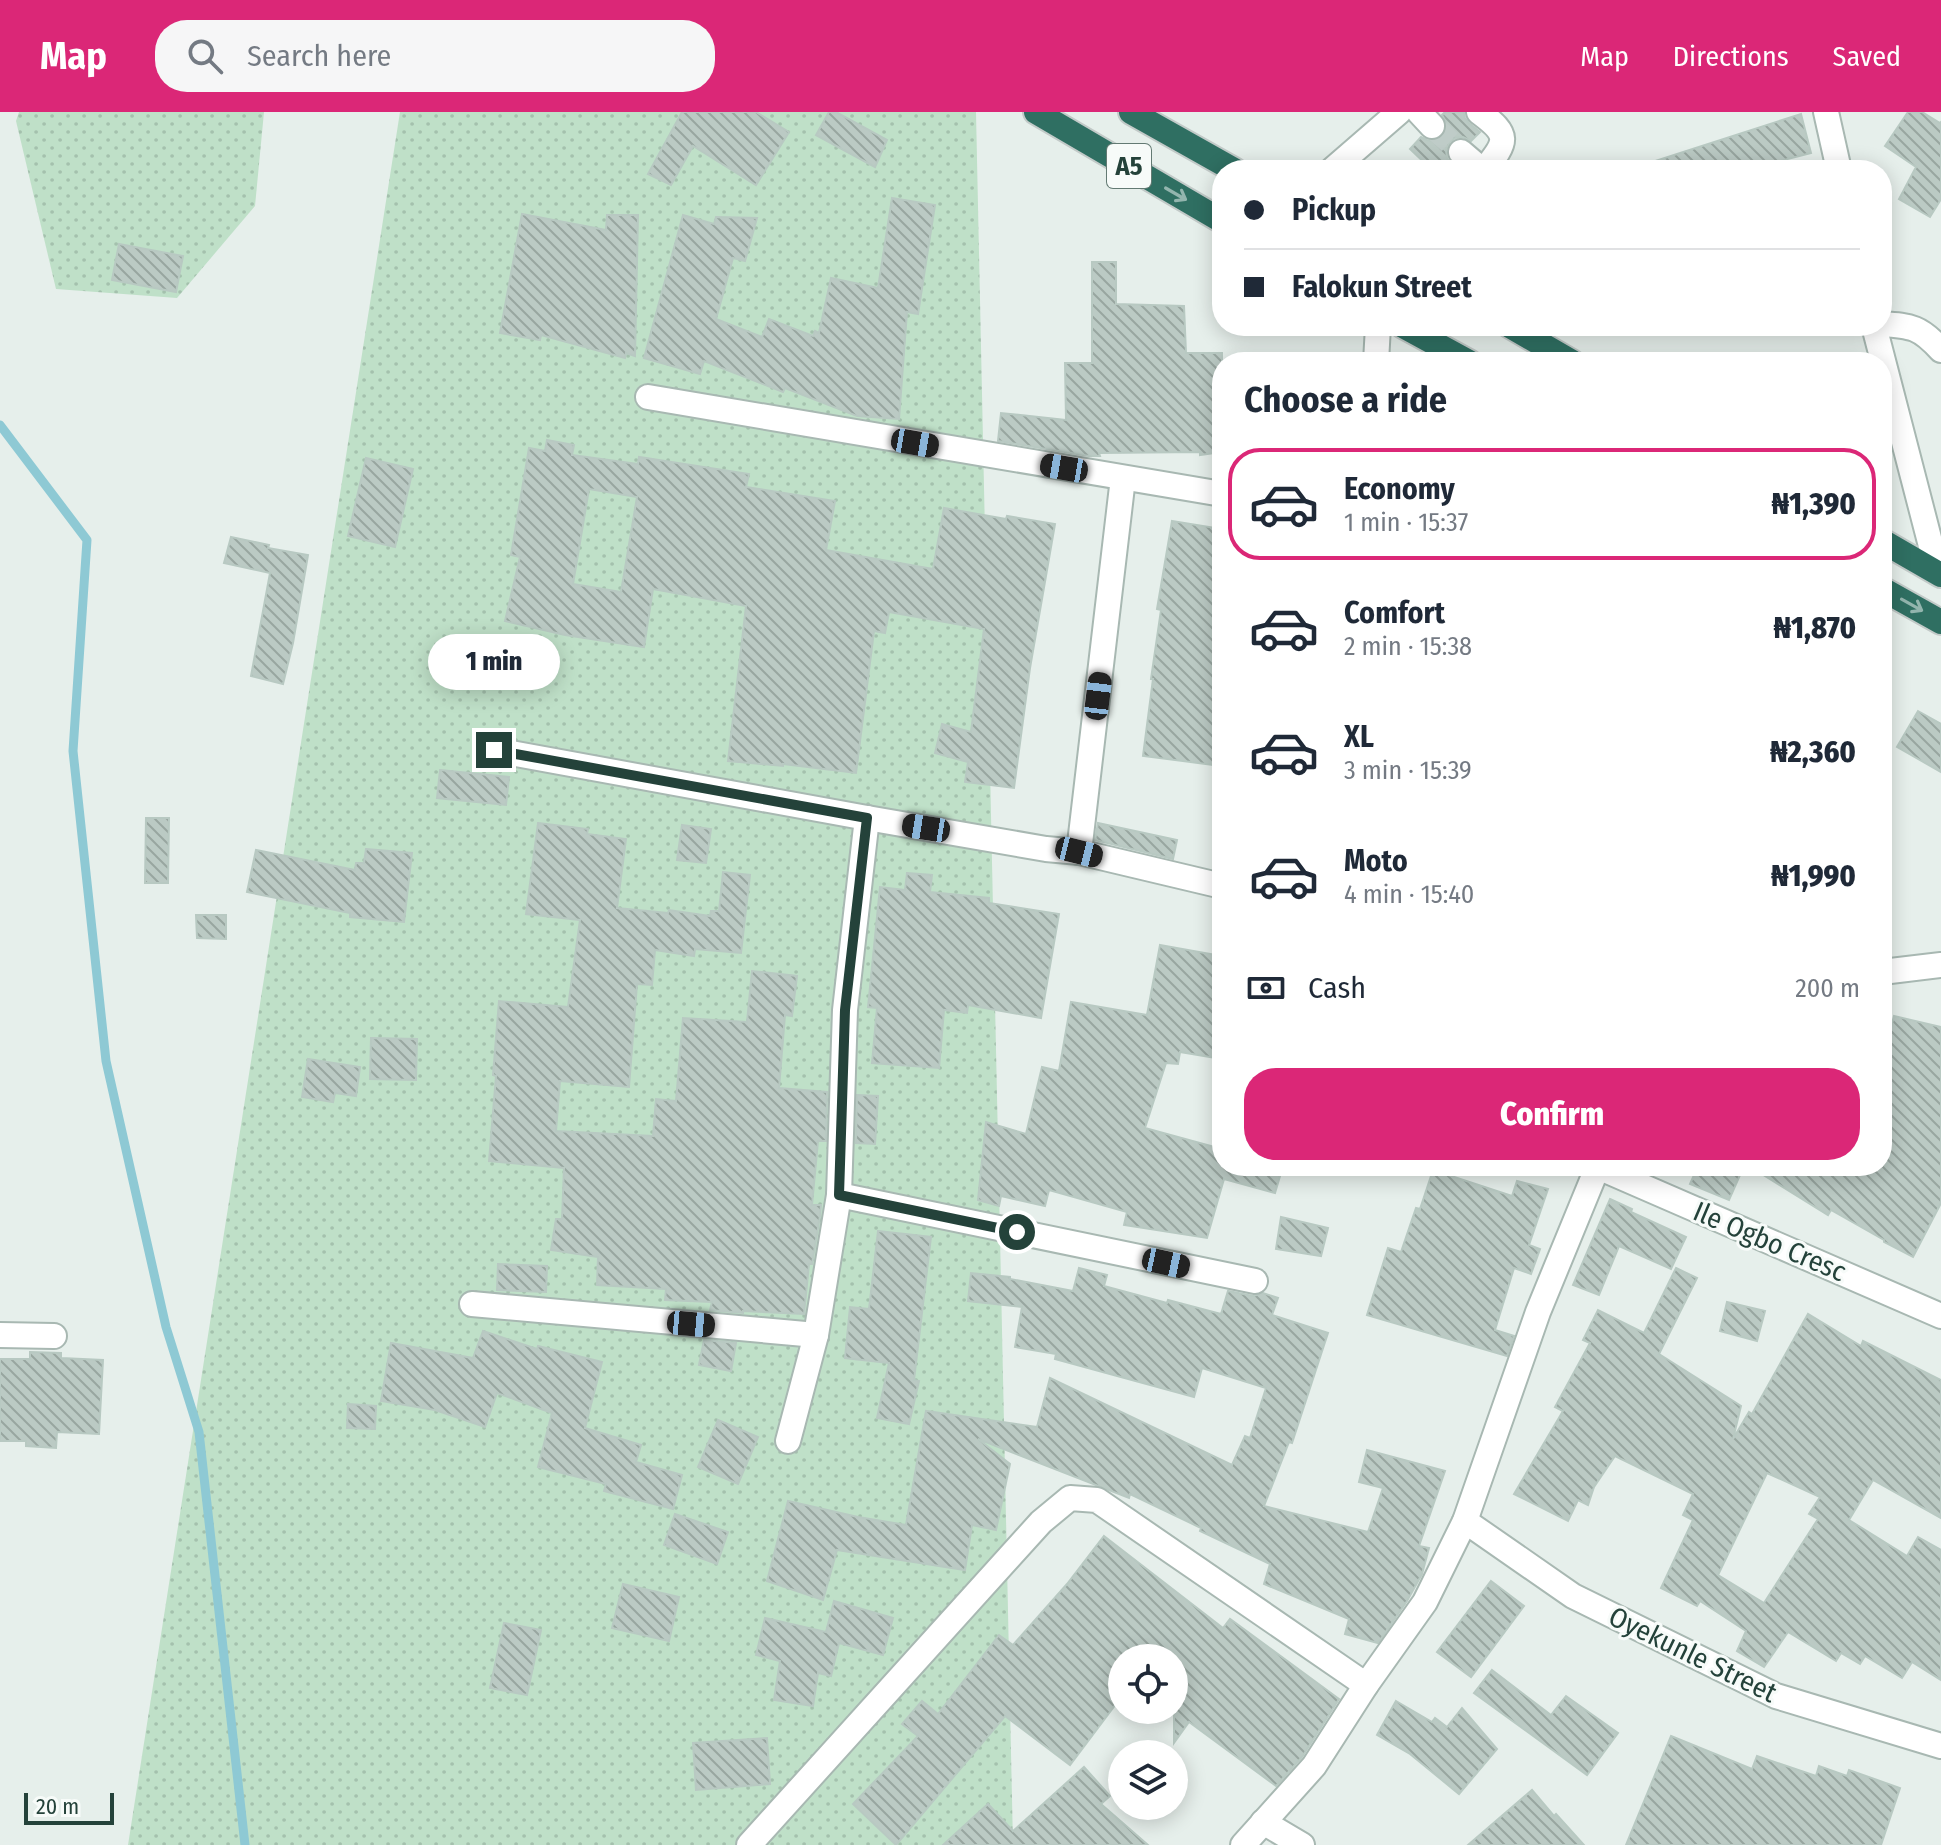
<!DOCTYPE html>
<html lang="en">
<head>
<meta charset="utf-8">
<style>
  body { margin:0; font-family:"Fira Sans Condensed",sans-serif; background:#f6f6f7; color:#1f2937; height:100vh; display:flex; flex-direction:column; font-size:30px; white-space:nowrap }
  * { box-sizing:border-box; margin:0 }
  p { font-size:26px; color:#747a83 }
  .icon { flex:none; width:44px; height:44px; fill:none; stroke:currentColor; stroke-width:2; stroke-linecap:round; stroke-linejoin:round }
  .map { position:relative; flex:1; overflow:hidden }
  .sheet { position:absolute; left:1212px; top:240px; width:680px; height:824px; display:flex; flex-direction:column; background:#fff; border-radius:32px; box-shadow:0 4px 20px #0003 }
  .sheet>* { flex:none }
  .top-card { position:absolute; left:1212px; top:48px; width:680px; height:176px; border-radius:32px; box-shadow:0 4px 20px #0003; display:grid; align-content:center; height:176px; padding:0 32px; background:#fff }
  .buttons { position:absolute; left:1108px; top:1532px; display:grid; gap:16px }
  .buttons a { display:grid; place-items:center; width:80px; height:80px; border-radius:50%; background:#fff; box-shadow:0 4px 20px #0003; font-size:40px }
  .scale { position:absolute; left:24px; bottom:20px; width:90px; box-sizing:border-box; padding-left:8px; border:4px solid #24423a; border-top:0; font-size:22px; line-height:28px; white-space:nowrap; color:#24423a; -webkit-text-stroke:6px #f7fbf9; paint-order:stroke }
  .end { position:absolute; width:36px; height:36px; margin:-18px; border:10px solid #24423a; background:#fff; box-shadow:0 0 0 4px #fff }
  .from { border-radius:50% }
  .bubble { position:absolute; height:56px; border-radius:28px; background:#fff; box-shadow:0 4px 20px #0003; font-size:26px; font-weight:800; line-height:56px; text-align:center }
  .car { position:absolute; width:24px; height:48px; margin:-24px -12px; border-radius:10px; box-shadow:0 0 6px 2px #0007; background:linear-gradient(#222 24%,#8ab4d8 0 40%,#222 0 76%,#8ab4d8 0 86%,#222 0) }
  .top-card b { display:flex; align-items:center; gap:28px; height:76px; font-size:30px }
  .top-card b+b { border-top:2px solid #e0e1e3 }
  .top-card i { width:20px; height:20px; background:#1f2937 }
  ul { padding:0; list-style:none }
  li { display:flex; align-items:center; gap:24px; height:112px; margin:0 16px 12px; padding:0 16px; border:4px solid transparent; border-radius:32px }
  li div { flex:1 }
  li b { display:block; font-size:30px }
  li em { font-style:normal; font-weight:800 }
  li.active { border-color:#db2777 }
  li>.icon { width:72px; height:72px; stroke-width:1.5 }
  h2 { padding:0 32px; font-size:36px; line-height:96px }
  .pay { display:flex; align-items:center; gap:20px; height:88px; padding:0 32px; font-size:30px }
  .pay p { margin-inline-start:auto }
  .cta { display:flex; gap:16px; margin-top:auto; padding:16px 32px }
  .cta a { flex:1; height:92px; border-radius:32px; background:#db2777; color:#fff; font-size:32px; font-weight:800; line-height:92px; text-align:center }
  header { display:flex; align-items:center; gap:48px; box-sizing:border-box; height:112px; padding:0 40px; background:#db2777; color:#fff }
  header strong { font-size:38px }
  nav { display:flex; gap:44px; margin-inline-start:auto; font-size:28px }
  .search { width:560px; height:72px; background:#f6f6f7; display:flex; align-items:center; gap:20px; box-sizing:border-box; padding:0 28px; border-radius:32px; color:#747a83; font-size:30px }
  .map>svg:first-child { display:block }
</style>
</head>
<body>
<header>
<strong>Map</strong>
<div class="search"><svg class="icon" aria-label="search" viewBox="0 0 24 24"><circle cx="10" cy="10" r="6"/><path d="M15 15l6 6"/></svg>Search here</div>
<nav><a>Map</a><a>Directions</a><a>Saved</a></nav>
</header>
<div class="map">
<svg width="1941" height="1733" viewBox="0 0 1941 1733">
  <defs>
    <pattern id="grass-dots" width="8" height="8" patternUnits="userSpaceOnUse" patternTransform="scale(2)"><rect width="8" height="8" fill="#bfe0c8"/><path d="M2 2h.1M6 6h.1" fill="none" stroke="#a4c1ad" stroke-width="1.8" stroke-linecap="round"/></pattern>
    <pattern id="building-back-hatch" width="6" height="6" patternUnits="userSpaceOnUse" patternTransform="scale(2)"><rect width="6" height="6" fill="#bbcac4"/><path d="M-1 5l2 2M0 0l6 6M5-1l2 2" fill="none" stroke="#98a6a0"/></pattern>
  </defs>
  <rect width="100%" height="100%" fill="#e6efeb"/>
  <g fill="url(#grass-dots)">
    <polygon points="19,0 264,0 255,94 177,186 56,177 16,9"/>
    <polygon points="400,0 976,0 1013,1733 128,1733"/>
  </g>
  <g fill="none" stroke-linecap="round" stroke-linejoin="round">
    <polyline stroke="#8ec9d4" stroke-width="9" points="0,313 87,428 73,639 106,949 166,1215 199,1320 245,1733"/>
  </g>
  <g fill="url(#building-back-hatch)" stroke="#b8c9c2" stroke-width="2" fill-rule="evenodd">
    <polygon points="682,0 756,0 789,20 756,73 693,34 671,73 648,62"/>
    <polygon points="829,0 836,0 887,28 875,55 816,23"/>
    <polygon points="1445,0 1464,0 1465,6 1469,11 1480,20 1471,29 1463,25 1455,26 1450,30 1446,38 1447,46 1451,51 1444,58 1432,58 1410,37 1421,25 1427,28 1435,29 1443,24 1446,18 1446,10 1442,3"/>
    <polygon points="1908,0 1922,0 1940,11 1941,10 1941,87 1930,105 1899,87 1916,55 1885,34"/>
    <polygon points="1801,2 1811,41 1761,54 1762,58 1646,58 1646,52"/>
    <polygon points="892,86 935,93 918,202 907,200 899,307 857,304 785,276 783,280 704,249 700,262 644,246 683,103 714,112 716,105 757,106 745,149 733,146 716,207 762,225 769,207 813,224 815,219 819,221 831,166 878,176"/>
    <polygon points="522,102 606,118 607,103 638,103 635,244 626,241 625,246 541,223 540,228 500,221"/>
    <polygon points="119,132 183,144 176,180 112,168"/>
    <polygon points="1092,150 1116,150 1116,192 1184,194 1186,241 1222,241 1222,340 1200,343 1200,340 1099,341 1100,344 1089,344 998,329 1001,301 1066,308 1065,251 1092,251"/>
    <path d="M 547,328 L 574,333 L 572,343 L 638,352 L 639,345 L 749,362 L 746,375 L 835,389 L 826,438 L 933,457 L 944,396 L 1006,407 L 1007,404 L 1055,412 L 1030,556 L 1014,676 L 965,670 L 968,650 L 935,641 L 942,612 L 971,620 L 984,517 L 889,500 L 885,521 L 874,519 L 856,661 L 783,652 L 783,654 L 728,649 L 746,494 L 653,477 L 644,535 L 565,523 L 505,509 L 520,445 L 511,443 L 529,336 L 545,339 ZM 589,377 L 637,385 L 621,480 L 573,472 Z"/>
    <polygon points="366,346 413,357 395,435 348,424"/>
    <polygon points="1172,409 1222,417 1222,654 1143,644 1153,567 1151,567 1161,498 1157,497"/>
    <polygon points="231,425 269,433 268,436 308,443 293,531 283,572 251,564 270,461 224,451"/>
    <polygon points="1918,599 1941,612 1941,660 1897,635"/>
    <polygon points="440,658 509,665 506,693 437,686"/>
    <polygon points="146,706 169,706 168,771 145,771"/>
    <polygon points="538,711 588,717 587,722 626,727 617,796 668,801 669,798 710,804 711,799 719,799 723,760 750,763 741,841 695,837 694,844 655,838 652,873 637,872 629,975 560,969 556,1019 653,1024 656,987 676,989 683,906 747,910 752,859 797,864 792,904 785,903 779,976 827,980 826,1029 818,1029 812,1093 821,1093 820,1104 812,1152 809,1152 804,1202 743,1199 743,1201 710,1198 712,1190 665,1188 666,1177 597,1173 598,1145 551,1138 556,1107 562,1107 564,1056 489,1049 496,964 493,963 499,889 568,895 580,808 526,802"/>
    <polygon points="1098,711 1177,728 1173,747 1095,728"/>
    <polygon points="682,713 711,717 706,751 677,748"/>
    <polygon points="366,737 412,741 404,810 350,805 350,801 247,780 256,738 355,758 356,751 364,751"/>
    <polygon points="907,761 932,763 930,780 989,786 989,791 1059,802 1041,906 968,893 967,901 944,898 939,956 872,951 877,896 868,895 880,775 905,778"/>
    <polygon points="196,803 226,803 226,827 197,826"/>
    <polygon points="1160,833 1222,844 1222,947 1180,940 1178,952 1166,951 1145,1016 1222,1037 1222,1054 1283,1054 1275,1081 1224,1067 1207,1126 1124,1113 1127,1100 1049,1078 1045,1094 1001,1084 999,1094 978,1088 986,1010 1026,1022 1042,955 1059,959 1071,890 1147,903"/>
    <polygon points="1894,904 1941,915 1941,1091 1913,1145 1884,1130 1884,1128 1831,1098 1828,1103 1749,1054 1882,1054 1882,949"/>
    <polygon points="371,926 417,927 416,968 370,967"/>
    <polygon points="308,947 360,955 356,984 335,981 333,990 302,985"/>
    <polygon points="857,983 878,984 875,1032 856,1031"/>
    <polygon points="1698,1054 1744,1054 1729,1088 1690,1072"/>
    <polygon points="1433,1058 1512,1084 1517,1069 1548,1077 1529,1133 1540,1137 1531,1162 1514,1156 1495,1218 1514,1224 1507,1244 1367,1203 1388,1136 1401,1140 1416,1096 1420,1097"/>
    <polygon points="1610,1087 1632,1097 1631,1100 1686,1125 1671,1157 1619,1134 1599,1183 1573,1173"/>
    <polygon points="1281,1105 1328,1116 1321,1144 1276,1137"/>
    <polygon points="878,1119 931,1125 914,1268 919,1269 909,1312 877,1306 889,1251 845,1246 850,1195 869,1197"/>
    <polygon points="498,1152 547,1154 546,1180 497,1178"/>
    <polygon points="1079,1156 1107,1163 1104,1174 1167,1191 1168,1188 1221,1202 1228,1179 1253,1184 1263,1181 1278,1186 1272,1203 1328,1221 1292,1331 1289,1330 1264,1394 1368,1420 1383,1376 1359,1370 1367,1338 1445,1359 1419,1434 1429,1436 1422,1462 1407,1489 1378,1531 1345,1522 1349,1507 1264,1472 1270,1452 1200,1419 1201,1416 1130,1382 1129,1386 978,1327 1010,1352 996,1418 972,1413 965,1458 837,1438 823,1488 767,1469 788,1389 858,1405 906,1413 926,1299 1037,1315 1050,1266 1232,1353 1245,1324 1250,1326 1266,1276 1202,1256 1194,1285 1055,1247 1056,1242 1015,1235 1022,1195 968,1189 971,1161 1010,1165 1010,1167 1073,1179"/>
    <path d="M 1676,1156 L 1697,1166 L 1659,1242 L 1741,1294 L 1733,1327 L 1749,1300 L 1752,1302 L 1808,1202 L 1861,1234 L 1863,1229 L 1941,1268 L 1941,1406 L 1873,1368 L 1849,1408 L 1907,1444 L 1918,1425 L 1941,1438 L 1941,1568 L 1912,1550 L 1902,1566 L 1865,1544 L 1860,1552 L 1841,1541 L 1836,1549 L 1788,1520 L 1764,1555 L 1737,1539 L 1746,1519 L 1700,1489 L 1697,1494 L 1661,1476 L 1693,1408 L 1683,1403 L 1693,1382 L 1615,1344 L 1594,1375 L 1588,1393 L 1578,1388 L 1568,1409 L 1514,1382 L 1563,1299 L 1555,1295 L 1590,1231 L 1583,1228 L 1598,1198 L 1644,1221 ZM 1767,1361 L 1820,1385 L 1809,1402 L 1818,1407 L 1764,1491 L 1718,1463 Z"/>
    <polygon points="1727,1190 1765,1199 1757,1229 1720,1219"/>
    <polygon points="483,1219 537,1237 538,1234 602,1250 585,1316 641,1333 636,1350 682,1363 673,1397 604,1379 606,1372 538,1355 552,1301 497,1281 485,1315 435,1298 381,1289 391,1231 473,1246"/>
    <polygon points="704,1228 736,1231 731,1259 699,1253"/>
    <polygon points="30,1240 61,1241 61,1246 103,1248 99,1322 57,1320 56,1336 26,1334 26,1329 0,1329 0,1247 30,1247"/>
    <polygon points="348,1292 376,1294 375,1317 347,1316"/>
    <polygon points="718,1308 758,1325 738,1372 698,1355"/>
    <polygon points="675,1402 728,1420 717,1452 664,1433"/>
    <polygon points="1104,1424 1223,1516 1230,1507 1339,1587 1302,1645 1276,1674 1189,1610 1174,1631 1174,1546 1122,1546 1122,1584 1070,1653 1005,1604 896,1733 853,1692 918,1624 902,1612 922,1589 938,1602 999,1523 1013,1533 1067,1472"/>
    <polygon points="1491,1469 1524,1494 1471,1565 1437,1540"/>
    <polygon points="623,1472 679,1485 669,1529 612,1516"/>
    <polygon points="834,1489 893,1506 883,1543 839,1531 831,1564 818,1561 813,1594 774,1588 780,1549 756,1543 765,1506 826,1520"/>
    <polygon points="504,1511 541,1518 527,1583 490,1576"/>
    <polygon points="1492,1558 1551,1603 1566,1584 1618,1621 1587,1663 1474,1581"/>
    <polygon points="1396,1589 1432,1610 1435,1606 1447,1615 1462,1596 1497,1637 1459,1682 1410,1642 1377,1623"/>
    <polygon points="1671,1624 1752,1657 1757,1644 1816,1664 1819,1654 1847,1664 1849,1658 1900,1676 1881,1733 1626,1733"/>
    <polygon points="767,1626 770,1672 696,1678 693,1631"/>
    <polygon points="1084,1655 1110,1684 1101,1692 1148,1733 943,1733 988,1692 1013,1719"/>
    <polygon points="1532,1678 1554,1704 1556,1702 1584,1733 1468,1733"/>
  </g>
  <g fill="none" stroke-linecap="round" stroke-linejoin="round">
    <polyline stroke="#bfccc8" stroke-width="24" stroke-dasharray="24 12" stroke-linecap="butt" points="1432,14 1461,40"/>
    <g stroke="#a8b8b2" stroke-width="28">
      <g id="minor">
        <polyline points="1419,0 1432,14"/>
        <path d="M 1479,0 C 1510,23 1508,29 1484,58"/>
        <polyline points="1826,0 1839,58"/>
        <polyline points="1461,40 1482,58"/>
        <polyline points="1332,58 1399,0"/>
        <path d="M 1882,212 C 1912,214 1920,215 1941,238"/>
        <polyline points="1874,214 1938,461"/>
        <polyline points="1376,250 1378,214"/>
        <polyline points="648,285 1222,382"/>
        <polyline points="494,638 867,706 1046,737 1079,740 1222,774"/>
        <polyline points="1079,740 1123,366"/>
        <polyline points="1882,860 1941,853"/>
        <polyline points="1598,1055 1941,1204"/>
        <polyline points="839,1083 1255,1169"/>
        <polyline points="472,1192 816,1223"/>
        <polyline points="0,1223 54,1224"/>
        <polyline points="788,1329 816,1223 839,1083 845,898 867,706"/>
        <polyline points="1465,1409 1573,1484 1776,1584 1941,1634"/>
        <polyline points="1263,1710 1302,1733"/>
        <polyline points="749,1733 1041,1410 1070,1386 1097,1388 1366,1573"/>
        <polyline points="1243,1733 1314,1654 1366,1573 1425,1490 1465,1409 1538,1200 1598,1054"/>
      </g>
    </g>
    <g stroke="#c2cac8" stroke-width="28">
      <g id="highway">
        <polyline points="1036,0 1222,109"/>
        <polyline points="1131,0 1234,58"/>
        <polyline points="1403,214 1469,250"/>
        <polyline points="1510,214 1572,250"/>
        <polyline points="1882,429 1941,463"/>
        <polyline points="1882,477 1941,510"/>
      </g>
    </g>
    <use href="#minor" stroke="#fff" stroke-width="24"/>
    <use href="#highway" stroke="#2f6f62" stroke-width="24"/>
  </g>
  <defs><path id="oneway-shaft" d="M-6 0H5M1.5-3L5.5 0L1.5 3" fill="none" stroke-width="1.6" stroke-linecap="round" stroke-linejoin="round" transform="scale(2)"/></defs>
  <g stroke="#93b5ae">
    <use href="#oneway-shaft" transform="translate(1176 82) rotate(30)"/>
    <use href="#oneway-shaft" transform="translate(1912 493) rotate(29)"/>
  </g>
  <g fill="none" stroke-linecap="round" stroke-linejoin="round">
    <polyline stroke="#24423a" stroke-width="10" points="494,638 867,706 845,898 839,1083 1017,1120"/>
  </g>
  <g text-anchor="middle" stroke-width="6" stroke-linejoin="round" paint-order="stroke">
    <rect fill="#f7fbf9" stroke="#637a73" stroke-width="2" x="1107" y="32" width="44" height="44" rx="6"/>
    <g font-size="26" font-weight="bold" fill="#24423a">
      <text x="1129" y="63">A5</text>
    </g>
    <g font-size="28" fill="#24423a" stroke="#f7fbf9">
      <text transform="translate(1770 1129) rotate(23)" y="10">Ile Ogbo Cresc</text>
      <text transform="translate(1693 1542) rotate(26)" y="10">Oyekunle Street</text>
    </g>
  </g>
</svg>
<div class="buttons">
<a><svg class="icon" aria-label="locate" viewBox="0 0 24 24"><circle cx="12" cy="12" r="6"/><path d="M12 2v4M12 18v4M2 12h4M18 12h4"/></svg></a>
<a><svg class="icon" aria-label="layers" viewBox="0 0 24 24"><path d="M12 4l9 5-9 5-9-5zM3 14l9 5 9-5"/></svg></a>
</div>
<div class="scale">20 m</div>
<i class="end from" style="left:1017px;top:1120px"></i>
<i class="end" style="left:494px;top:638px"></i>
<div class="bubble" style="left:428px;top:522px;width:132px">1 min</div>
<i class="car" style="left:915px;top:331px;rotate:100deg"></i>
<i class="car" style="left:1064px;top:356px;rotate:280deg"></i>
<i class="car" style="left:1098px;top:584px;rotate:7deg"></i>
<i class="car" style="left:926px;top:716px;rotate:279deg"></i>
<i class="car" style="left:1079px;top:740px;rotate:104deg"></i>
<i class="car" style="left:1166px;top:1151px;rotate:102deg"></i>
<i class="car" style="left:691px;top:1212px;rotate:95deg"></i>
<div class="top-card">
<b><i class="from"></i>Pickup</b>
<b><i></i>Falokun Street</b>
</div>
<section class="sheet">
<h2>Choose a ride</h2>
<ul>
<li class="active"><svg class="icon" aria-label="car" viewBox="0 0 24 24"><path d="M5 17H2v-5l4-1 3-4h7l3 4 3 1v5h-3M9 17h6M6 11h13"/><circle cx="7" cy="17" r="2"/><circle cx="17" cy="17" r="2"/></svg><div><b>Economy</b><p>1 min · 15:37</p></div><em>₦1,390</em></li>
<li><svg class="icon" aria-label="car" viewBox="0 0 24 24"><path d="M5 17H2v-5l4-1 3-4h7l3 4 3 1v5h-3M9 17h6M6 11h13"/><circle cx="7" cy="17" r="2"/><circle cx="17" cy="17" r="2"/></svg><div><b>Comfort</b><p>2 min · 15:38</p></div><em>₦1,870</em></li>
<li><svg class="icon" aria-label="car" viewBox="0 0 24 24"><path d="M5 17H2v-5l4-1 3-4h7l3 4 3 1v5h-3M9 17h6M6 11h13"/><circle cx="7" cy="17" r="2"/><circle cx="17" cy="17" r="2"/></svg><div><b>XL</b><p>3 min · 15:39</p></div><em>₦2,360</em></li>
<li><svg class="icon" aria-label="car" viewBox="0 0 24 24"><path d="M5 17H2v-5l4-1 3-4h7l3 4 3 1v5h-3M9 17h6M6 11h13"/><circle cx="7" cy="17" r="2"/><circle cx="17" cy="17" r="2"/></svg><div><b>Moto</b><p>4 min · 15:40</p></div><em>₦1,990</em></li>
</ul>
<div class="pay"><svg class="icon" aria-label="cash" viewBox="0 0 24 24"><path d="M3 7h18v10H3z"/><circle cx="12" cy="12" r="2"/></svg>Cash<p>200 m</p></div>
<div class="cta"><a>Confirm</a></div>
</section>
</div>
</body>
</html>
